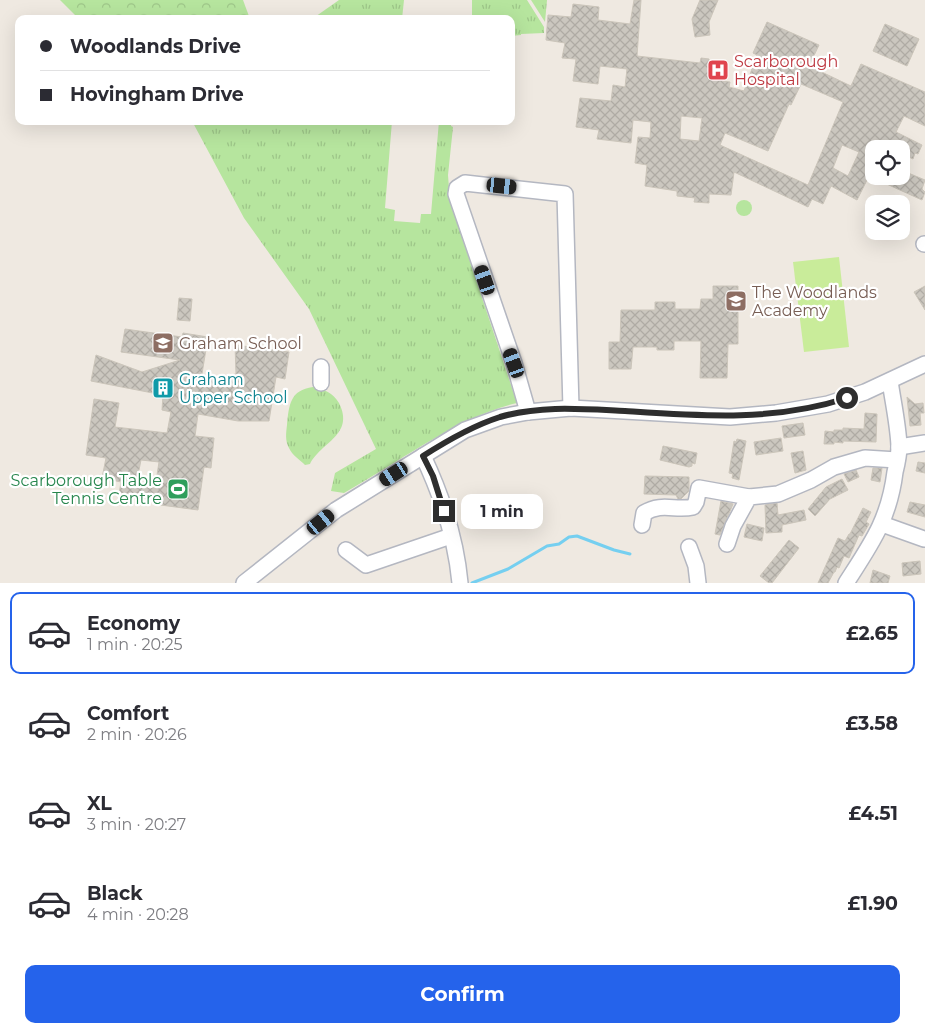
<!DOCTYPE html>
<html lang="en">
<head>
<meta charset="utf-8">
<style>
  body { margin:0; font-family:Montserrat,sans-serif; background:#f7f7f7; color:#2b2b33; height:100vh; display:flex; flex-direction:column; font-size:19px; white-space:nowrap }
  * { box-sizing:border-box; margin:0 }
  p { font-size:16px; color:#7c7c81 }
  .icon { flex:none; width:28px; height:28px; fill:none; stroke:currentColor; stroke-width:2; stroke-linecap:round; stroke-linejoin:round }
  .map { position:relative; height:583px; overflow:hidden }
  .drawer { display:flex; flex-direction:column; background:#fff; flex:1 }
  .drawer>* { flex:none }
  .banner { position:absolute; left:15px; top:15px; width:500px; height:110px; border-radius:10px; box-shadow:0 5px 20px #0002; display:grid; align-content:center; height:110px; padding:0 25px; background:#fff }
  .tools { position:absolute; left:865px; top:140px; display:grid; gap:10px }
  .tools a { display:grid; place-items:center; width:45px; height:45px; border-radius:10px; background:#fff; box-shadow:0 5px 20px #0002; font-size:25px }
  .end { position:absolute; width:22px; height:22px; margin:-11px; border:6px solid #2e2e2e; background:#fff; box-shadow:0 0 0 2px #fff }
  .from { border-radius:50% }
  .bubble { position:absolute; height:35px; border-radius:10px; background:#fff; box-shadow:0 5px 20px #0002; font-size:16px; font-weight:700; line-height:35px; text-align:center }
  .car { position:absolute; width:15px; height:30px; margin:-15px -8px; border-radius:6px; box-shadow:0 0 4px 1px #0007; background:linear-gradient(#222 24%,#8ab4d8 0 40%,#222 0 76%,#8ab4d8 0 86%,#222 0) }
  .banner b { display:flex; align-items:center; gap:18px; height:48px; font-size:19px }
  .banner b+b { border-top:1px solid #e1e1e2 }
  .banner i { width:12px; height:12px; background:#2b2b33 }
  ul { padding:9px 0 0; list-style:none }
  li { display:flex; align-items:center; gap:15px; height:82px; margin:0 10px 8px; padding:0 15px; border:2px solid transparent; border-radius:10px }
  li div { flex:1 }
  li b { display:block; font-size:19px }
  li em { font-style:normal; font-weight:700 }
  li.selected { border-color:#2563eb }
  li>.icon { width:45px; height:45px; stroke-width:1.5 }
  .cta { display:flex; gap:10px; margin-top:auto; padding:10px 25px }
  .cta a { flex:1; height:58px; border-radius:10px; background:#2563eb; color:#fff; font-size:20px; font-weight:700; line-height:58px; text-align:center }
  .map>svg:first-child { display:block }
</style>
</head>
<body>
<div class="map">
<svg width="925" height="583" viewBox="0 0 925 583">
  <defs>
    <pattern id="grass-tufts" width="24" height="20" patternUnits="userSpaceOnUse" patternTransform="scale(1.25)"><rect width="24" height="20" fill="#b6e59e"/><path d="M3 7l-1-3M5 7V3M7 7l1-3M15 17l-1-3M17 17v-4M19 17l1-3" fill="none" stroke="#9dc588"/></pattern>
    <pattern id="forest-crowns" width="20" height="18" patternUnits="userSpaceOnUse" patternTransform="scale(1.25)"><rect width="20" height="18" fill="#b6e59e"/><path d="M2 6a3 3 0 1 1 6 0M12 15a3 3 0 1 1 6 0" fill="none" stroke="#9dc588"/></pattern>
    <pattern id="building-cross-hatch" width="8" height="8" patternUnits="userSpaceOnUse" patternTransform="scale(1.25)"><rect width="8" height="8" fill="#cbc7bf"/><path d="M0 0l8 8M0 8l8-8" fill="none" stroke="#afaba4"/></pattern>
  </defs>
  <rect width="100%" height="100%" fill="#efe9e1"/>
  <g fill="url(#grass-tufts)">
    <polygon points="339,0 404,0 402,19 312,19"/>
    <polygon points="472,0 527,0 544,27 544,33 521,34 521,35 511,36 511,19 472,19"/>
    <polygon points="531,0 547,0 545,22"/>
    <path d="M 192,121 L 392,121 L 385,208 L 395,210 L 394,221 L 420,223 L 421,214 L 431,214 L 439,121 L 451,121 L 451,126 L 453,127 L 448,175 L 450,201 L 517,403 C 459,416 396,464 344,493 L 331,491 L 335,473 L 376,449 L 309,309 L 244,218 Z"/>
    <circle cx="744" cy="208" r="8"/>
    <path d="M 313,387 C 324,389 333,393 339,403 C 355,435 321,442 310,464 L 305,465 C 300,460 292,455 289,448 C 285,441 286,433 287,425 C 289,405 290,390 313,387 Z"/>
  </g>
  <polygon fill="url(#forest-crowns)" points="60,0 243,0 250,19 79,19"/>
  <polygon fill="#c9ec9a" points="839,257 849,347 804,352 793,262"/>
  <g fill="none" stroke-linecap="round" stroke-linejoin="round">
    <polyline stroke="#75cff0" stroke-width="3" points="472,583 508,569 547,546 559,544 569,537 577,536 614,550 630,554"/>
  </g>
  <g fill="url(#building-cross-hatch)" stroke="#cbc5ba" fill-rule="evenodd">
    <path d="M 634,0 L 641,0 L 637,56 L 700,63 L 701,58 L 709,59 L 709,68 L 723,70 L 722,81 L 730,82 L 729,87 L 744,91 L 757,55 L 753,53 L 767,22 L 819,45 L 809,66 L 851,86 L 861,64 L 925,92 L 925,126 L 904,116 L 896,132 L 922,145 L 918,154 L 915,153 L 913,159 L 901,153 L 901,148 L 884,140 L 880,149 L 874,149 L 874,176 L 901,176 L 901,170 L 925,180 L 922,189 L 925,192 L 922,200 L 869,176 L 857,200 L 831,186 L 823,204 L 812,199 L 808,207 L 734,172 L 731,195 L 709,194 L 709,203 L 694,202 L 695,198 L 677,196 L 677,191 L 645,186 L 647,165 L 635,163 L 638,137 L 650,138 L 651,122 L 633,120 L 631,143 L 597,139 L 599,130 L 576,127 L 580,98 L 611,101 L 613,85 L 625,87 L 627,69 L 600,66 L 598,84 L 573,81 L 576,59 L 562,58 L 565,43 L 546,40 L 548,15 L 571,17 L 573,4 L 599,7 L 598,20 L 630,24 ZM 801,84 L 843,102 L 808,185 L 720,145 L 725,133 L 768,151 L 789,104 L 791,105 ZM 681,116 L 702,118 L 699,141 L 680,139 ZM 842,145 L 859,152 L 848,176 L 833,168 Z"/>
    <polygon points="700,0 718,0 709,22 710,35 695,37 692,19"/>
    <polygon points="885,24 919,39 907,66 873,51"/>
    <polygon points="713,286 738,286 738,344 728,344 727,378 700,378 701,341 674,341 674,350 657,350 657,347 633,347 631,369 609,369 609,342 620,342 621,310 655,310 655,302 675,302 675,309 700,309 701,299 713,299"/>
    <polygon points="925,286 925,310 914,292"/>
    <polygon points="179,298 192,299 190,321 177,320"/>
    <path d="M 125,329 L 182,337 L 183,333 L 208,337 L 201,380 L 236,374 L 235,345 L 289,352 L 285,379 L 276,377 L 269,421 L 238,421 L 198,414 L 195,436 L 214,438 L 211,468 L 204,467 L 198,510 L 153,504 L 153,500 L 119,494 L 121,482 L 102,478 L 106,458 L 86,455 L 94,399 L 119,403 L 115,427 L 167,433 L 171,412 L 162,410 L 163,395 L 91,381 L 96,355 L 142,372 L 180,360 L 121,352 ZM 141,460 L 159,462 L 155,488 L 136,485 Z"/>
    <polygon points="907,397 915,404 923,403 924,413 920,413 921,425 910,426"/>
    <polygon points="865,413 877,414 876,442 843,441 843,443 834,442 834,444 824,444 825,431 834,432 834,430 843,430 843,428 864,429"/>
    <polygon points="803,423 805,435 784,438 782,426"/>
    <polygon points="781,438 783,451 756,455 754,442"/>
    <polygon points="737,439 746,441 739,480 732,478 733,474 729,473 734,441 736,442"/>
    <polygon points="663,446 697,453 695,464 692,463 692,466 689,467 660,460"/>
    <polygon points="803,451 806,470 795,473 791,453"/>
    <polygon points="918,462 925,463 925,473 916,471"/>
    <polygon points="873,468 882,468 880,482 871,480"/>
    <polygon points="856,470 859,477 848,482 844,474"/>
    <polygon points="645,476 689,477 689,491 681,499 678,499 676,495 644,494"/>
    <polygon points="842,479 848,490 830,499 815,516 808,509 826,487"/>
    <polygon points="721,501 733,504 720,535 715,534"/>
    <polygon points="910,502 925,505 925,517 907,512"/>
    <polygon points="777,503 778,515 804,510 806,520 782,525 782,532 766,533 765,505"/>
    <polygon points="863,508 871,512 866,522 869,524 862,536 859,535 849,558 844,556 839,568 837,567 835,572 834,572 828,583 818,583 838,538 845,541 849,534 850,534"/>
    <polygon points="747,524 764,528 762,541 744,537"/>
    <polygon points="789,540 799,548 772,583 769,583 760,576"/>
    <polygon points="920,561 921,574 903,576 902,563"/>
    <polygon points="873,570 890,576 888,583 870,583"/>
  </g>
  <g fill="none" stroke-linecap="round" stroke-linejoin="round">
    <g stroke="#b4b7c1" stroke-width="18">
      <g id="minor">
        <polyline points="924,244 925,244"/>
        <polyline points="321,383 321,367"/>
        <polyline points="528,412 514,363 456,194 457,188 465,183 565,194 571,408"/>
        <polyline points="899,447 925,443"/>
        <path d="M 423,456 C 441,494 456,540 460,583"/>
        <polyline points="882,524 924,539"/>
        <path d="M 642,525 L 644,513 C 662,502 675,511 693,507 L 696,502 L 699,488 L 749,497"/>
        <polyline points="727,544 733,526 749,497 778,494 811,480 834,467 865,458 897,460"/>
        <polyline points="689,547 696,566 698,583"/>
        <polyline points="346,550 366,565 451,536"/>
        <polyline points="244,583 336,510 465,430 501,417 528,412 571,408 730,417 776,413 828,404 865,392 925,364"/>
        <path d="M 846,583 C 871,544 889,520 895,472 C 897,464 899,454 899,446 C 898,424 893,402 890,381"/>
      </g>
    </g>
    <use href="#minor" stroke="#fff" stroke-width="15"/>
  </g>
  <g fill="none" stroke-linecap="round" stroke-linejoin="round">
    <path stroke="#2e2e2e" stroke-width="6" d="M 444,511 L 433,476 L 423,456 C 448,440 472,426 500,417 C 541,405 583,409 625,411 C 700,416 773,422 847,398"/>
  </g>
  <defs>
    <g id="hospital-square" transform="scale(1.125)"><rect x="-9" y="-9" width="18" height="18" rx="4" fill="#e0444e" stroke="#fff"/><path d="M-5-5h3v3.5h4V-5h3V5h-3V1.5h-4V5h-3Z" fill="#fff"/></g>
    <g id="school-square" transform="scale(1.125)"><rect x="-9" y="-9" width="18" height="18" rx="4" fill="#8d6e63" stroke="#fff"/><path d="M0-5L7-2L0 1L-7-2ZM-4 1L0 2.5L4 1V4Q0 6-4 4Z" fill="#fff"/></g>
    <g id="building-square" transform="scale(1.125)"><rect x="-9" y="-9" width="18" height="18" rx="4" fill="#0f9aa8" stroke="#fff"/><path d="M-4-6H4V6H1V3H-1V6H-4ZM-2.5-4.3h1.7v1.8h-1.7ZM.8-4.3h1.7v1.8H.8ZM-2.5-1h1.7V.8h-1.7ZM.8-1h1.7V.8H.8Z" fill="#fff"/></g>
    <g id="stadium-square" transform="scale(1.125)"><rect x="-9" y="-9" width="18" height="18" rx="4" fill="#2e9e5b" stroke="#fff"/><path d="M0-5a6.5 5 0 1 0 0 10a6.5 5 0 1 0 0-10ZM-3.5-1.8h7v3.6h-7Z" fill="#fff"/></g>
  </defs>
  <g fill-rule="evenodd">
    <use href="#hospital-square" x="718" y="70"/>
    <use href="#school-square" x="736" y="301"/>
    <use href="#school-square" x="163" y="343"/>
    <use href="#building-square" x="163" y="388"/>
    <use href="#stadium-square" x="178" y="489"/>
  </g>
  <g text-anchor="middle" stroke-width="4.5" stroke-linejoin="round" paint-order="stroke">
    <g font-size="16" fill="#be3a42" stroke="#fff" text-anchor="start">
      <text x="734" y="67">Scarborough<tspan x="734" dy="18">Hospital</tspan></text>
    </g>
    <g font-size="16" fill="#785e54" stroke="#fff" text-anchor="start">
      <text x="752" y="298">The Woodlands<tspan x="752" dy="18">Academy</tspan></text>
      <text x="179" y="349">Graham School</text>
    </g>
    <g font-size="16" fill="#0d838f" stroke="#fff" text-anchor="start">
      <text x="179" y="385">Graham<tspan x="179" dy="18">Upper School</tspan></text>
    </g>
    <g font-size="16" fill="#27864d" stroke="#fff" text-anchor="end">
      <text x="162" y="486">Scarborough Table<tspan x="162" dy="18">Tennis Centre</tspan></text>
    </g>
  </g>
</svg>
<div class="tools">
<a><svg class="icon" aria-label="locate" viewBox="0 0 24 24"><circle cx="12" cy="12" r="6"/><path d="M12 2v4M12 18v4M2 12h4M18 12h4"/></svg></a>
<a><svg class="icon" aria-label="layers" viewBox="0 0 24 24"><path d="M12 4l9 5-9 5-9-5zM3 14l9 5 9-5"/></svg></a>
</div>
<i class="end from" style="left:847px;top:398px"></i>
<i class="end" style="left:444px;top:511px"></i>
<div class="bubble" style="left:461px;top:494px;width:82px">1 min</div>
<i class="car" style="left:502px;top:186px;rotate:96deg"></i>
<i class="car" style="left:485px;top:280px;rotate:341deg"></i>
<i class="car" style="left:514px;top:363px;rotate:340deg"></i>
<i class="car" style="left:394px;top:474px;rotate:238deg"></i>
<i class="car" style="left:321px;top:522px;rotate:51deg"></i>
<div class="banner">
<b><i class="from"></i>Woodlands Drive</b>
<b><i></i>Hovingham Drive</b>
</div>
</div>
<section class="drawer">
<ul>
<li class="selected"><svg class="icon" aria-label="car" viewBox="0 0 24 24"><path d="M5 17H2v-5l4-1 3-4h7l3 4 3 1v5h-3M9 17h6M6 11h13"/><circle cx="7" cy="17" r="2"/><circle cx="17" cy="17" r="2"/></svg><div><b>Economy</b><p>1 min · 20:25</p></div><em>£2.65</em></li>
<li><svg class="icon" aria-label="car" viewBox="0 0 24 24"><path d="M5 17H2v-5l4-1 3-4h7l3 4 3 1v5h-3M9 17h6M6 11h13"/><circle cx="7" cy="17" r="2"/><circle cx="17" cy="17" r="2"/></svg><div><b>Comfort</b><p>2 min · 20:26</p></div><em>£3.58</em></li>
<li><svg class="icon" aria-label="car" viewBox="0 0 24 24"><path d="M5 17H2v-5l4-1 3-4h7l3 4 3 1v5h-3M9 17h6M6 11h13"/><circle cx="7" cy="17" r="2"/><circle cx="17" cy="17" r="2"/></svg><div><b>XL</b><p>3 min · 20:27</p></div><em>£4.51</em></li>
<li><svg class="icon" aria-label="car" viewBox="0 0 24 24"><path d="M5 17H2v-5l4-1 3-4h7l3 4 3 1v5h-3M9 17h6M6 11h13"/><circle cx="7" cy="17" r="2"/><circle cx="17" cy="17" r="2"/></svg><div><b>Black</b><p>4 min · 20:28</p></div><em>£1.90</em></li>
</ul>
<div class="cta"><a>Confirm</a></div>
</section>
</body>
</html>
